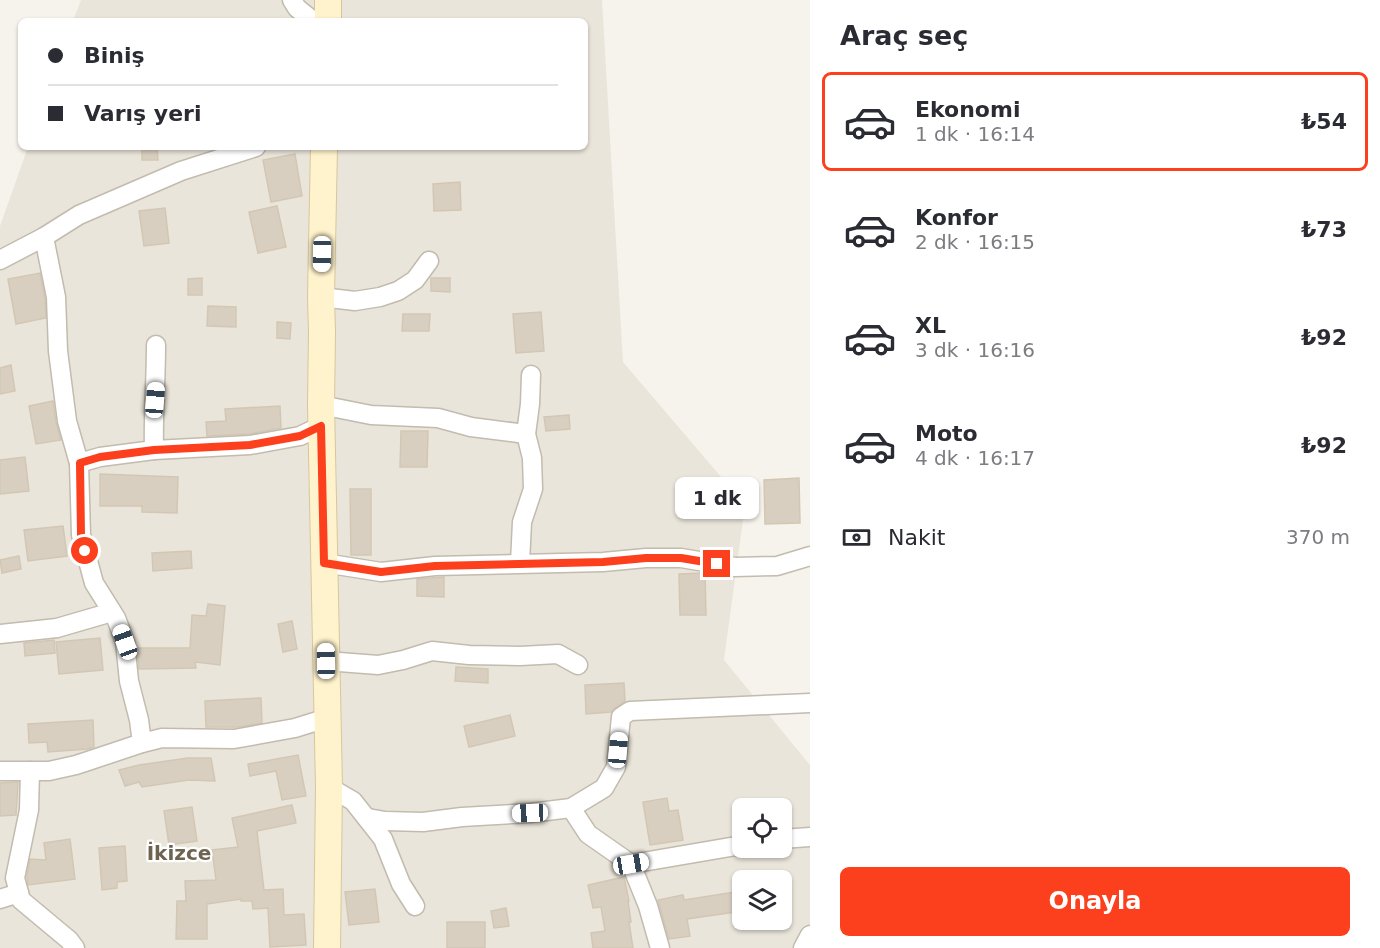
<!DOCTYPE html>
<html lang="tr">
<head>
<meta charset="utf-8">
<style>
  body { margin:0; font-family:"DejaVu Sans",sans-serif; background:#f7f7f7; color:#2b2b33; height:100vh; display:flex; flex-direction:column; font-size:22px; white-space:nowrap }
  * { box-sizing:border-box; margin:0 }
  p { font-size:20px; color:#7c7c81 }
  .icon { flex:none; width:33px; height:33px; fill:none; stroke:currentColor; stroke-width:2; stroke-linecap:round; stroke-linejoin:round }
  .map { position:relative; flex:1; overflow:hidden }
  .drawer { display:flex; flex-direction:column; background:#fff; width:570px }
  .drawer>* { flex:none }
  .banner { position:absolute; left:18px; top:18px; width:570px; height:132px; border-radius:9px; box-shadow:0 2px 4px #0004; display:grid; align-content:center; height:132px; padding:0 30px; background:#fff }
  .controls { position:absolute; left:732px; top:798px; display:grid; gap:12px }
  .controls a { display:grid; place-items:center; width:60px; height:60px; border-radius:9px; background:#fff; box-shadow:0 2px 4px #0004; font-size:30px }
  .end { position:absolute; width:27px; height:27px; margin:-14px; border:8px solid #fc3f1d; background:#fff; box-shadow:0 0 0 3px #fff }
  .from { border-radius:50% }
  .bubble { position:absolute; height:42px; border-radius:9px; background:#fff; box-shadow:0 2px 4px #0004; font-size:20px; font-weight:700; line-height:42px; text-align:center }
  .car { position:absolute; width:18px; height:36px; margin:-18px -9px; border-radius:8px; box-shadow:0 0 4px 2px #0007; background:linear-gradient(#fff 24%,#345 0 40%,#fff 0 76%,#345 0 86%,#fff 0) }
  .banner b { display:flex; align-items:center; gap:21px; height:57px; font-size:22px }
  .banner b+b { border-top:2px solid #e1e1e2 }
  .banner i { width:15px; height:15px; background:#2b2b33 }
  ul { padding:0; list-style:none }
  li { display:flex; align-items:center; gap:18px; height:99px; margin:0 12px 9px; padding:0 18px; border:3px solid transparent; border-radius:9px }
  li div { flex:1 }
  li b { display:block; font-size:22px }
  li em { font-style:normal; font-weight:700 }
  li.active { border-color:#fc3f1d }
  li>.icon { width:54px; height:54px; stroke-width:1.5 }
  h2 { padding:0 30px; font-size:27px; line-height:72px }
  .pay { display:flex; align-items:center; gap:15px; height:66px; padding:0 30px; font-size:22px }
  .pay p { margin-inline-start:auto }
  .primary-button { display:flex; gap:12px; margin-top:auto; padding:12px 30px }
  .primary-button a { flex:1; height:69px; border-radius:9px; background:#fc3f1d; color:#fff; font-size:24px; font-weight:700; line-height:69px; text-align:center }
  main { display:flex; flex:1; min-height:0 }
  .map>svg:first-child { display:block }
</style>
</head>
<body>
<main>
<div class="map">
<svg width="810" height="948" viewBox="0 0 810 948">
  <rect width="100%" height="100%" fill="#f6f3ec"/>
  <path fill="#eae5da" fill-rule="evenodd" d="M 81,0 L 602,0 L 623,362 L 745,505 L 724,660 L 810,765 L 810,948 L 0,948 L 0,226 L 28,147 L 585,147 L 585,21 L 73,21 ZM 742,808 L 782,808 L 782,848 L 742,848 ZM 742,880 L 782,880 L 782,920 L 742,920 Z"/>
  <g fill="#d8cfc1" stroke="#d3c7b4" stroke-width="1.5">
    <polygon points="142,147 157,147 158,160 142,160"/>
    <polygon points="295,154 302,196 271,202 263,160"/>
    <polygon points="460,182 461,210 434,211 433,184"/>
    <polygon points="277,206 286,247 258,253 249,212"/>
    <polygon points="165,208 169,243 144,246 139,211"/>
    <polygon points="40,273 45,298 46,318 16,324 8,279"/>
    <polygon points="202,278 202,295 188,295 188,279"/>
    <polygon points="431,278 450,278 450,292 431,291"/>
    <polygon points="208,306 236,307 236,327 207,326"/>
    <polygon points="541,312 544,351 516,353 513,314"/>
    <polygon points="403,314 430,314 429,331 402,331"/>
    <polygon points="277,322 291,323 290,339 277,338"/>
    <polygon points="11,365 15,391 0,394 0,368"/>
    <polygon points="53,401 56,423 61,440 36,444 29,406"/>
    <polygon points="280,406 281,428 249,434 207,436 206,422 226,421 225,409"/>
    <polygon points="569,415 570,429 546,431 544,417"/>
    <polygon points="401,431 428,431 427,467 400,467"/>
    <polygon points="25,457 29,491 0,494 0,460"/>
    <polygon points="100,474 178,477 177,513 142,512 142,506 100,506"/>
    <polygon points="799,478 800,523 765,524 764,480"/>
    <polygon points="695,488 721,488 721,516 695,515"/>
    <polygon points="350,489 371,489 371,555 351,555"/>
    <polygon points="63,526 67,556 28,561 24,530"/>
    <polygon points="191,551 192,568 153,571 152,553"/>
    <polygon points="19,556 21,569 2,573 0,560"/>
    <polygon points="705,573 706,615 680,615 679,574"/>
    <polygon points="444,577 444,597 417,596 417,579"/>
    <polygon points="208,604 225,606 220,665 195,662 196,668 139,669 137,648 190,648 192,615 206,616"/>
    <polygon points="292,621 297,649 283,652 278,624"/>
    <polygon points="100,638 103,670 59,674 56,642"/>
    <polygon points="54,640 55,653 25,656 24,643"/>
    <polygon points="456,667 488,669 488,683 455,681"/>
    <polygon points="624,683 625,701 615,708 611,712 586,714 585,685"/>
    <polygon points="261,698 262,723 238,727 206,727 205,701"/>
    <polygon points="510,715 515,736 469,747 464,726"/>
    <polygon points="93,720 94,747 88,749 48,752 47,742 29,743 28,724"/>
    <polygon points="298,755 306,796 282,800 276,771 250,776 248,764"/>
    <polygon points="188,758 211,758 215,781 189,780 142,787 139,782 125,786 119,770 139,765"/>
    <polygon points="18,782 16,815 0,816 0,783"/>
    <polygon points="667,798 669,811 678,810 683,840 650,845 643,802"/>
    <polygon points="292,805 296,823 257,831 264,890 283,889 284,915 304,914 306,945 270,947 268,908 253,909 252,901 241,901 241,899 207,904 207,939 176,939 177,901 186,901 185,881 216,880 212,850 238,847 232,818"/>
    <polygon points="192,807 197,841 169,845 164,811"/>
    <polygon points="70,839 75,879 28,885 27,876 30,859 46,860 44,843"/>
    <polygon points="125,846 127,881 117,882 117,888 102,890 99,848"/>
    <polygon points="624,877 629,901 628,901 631,922 629,922 633,948 593,948 591,933 605,931 601,907 593,908 588,885"/>
    <polygon points="375,889 379,922 349,925 345,892"/>
    <polygon points="742,891 742,911 687,919 690,936 669,939 658,900 683,895 684,900"/>
    <polygon points="506,908 509,926 494,928 491,911"/>
    <rect x="447" y="922" width="38" height="26"/>
  </g>
  <g fill="none" stroke-linecap="round" stroke-linejoin="round">
    <g stroke="#c2bbae" stroke-width="21">
      <g id="minor">
        <polyline points="292,0 297,8 313,21"/>
        <polyline points="44,237 56,297 58,351 67,421 79,463 81,535 94,583 116,618 125,642 129,681 139,720 142,743"/>
        <polyline points="0,260 44,237 79,215 181,171 256,147"/>
        <polyline points="321,297 355,301 380,297 398,291 415,280 429,261"/>
        <polyline points="321,405 371,415 438,418 471,427 526,434"/>
        <path d="M 154,450 C 153,415 156,380 156,345"/>
        <polyline points="79,463 100,457 154,450 250,445 300,436 321,426"/>
        <polyline points="324,563 381,572 435,566 603,562 646,558 681,558 735,567 777,566 810,556"/>
        <polyline points="520,563 522,522 533,489 532,458 526,434 530,404 531,375"/>
        <polyline points="0,634 57,628 112,612"/>
        <polyline points="326,661 378,665 403,660 432,651 469,655 520,656 558,654 578,665"/>
        <polyline points="0,771 49,771 76,765 142,743 162,738 234,739 295,728 327,718"/>
        <polyline points="30,771 29,810 15,878 21,900 69,940 75,948"/>
        <polyline points="329,787 353,801 383,839 401,884 415,906"/>
        <polyline points="571,808 588,834 631,864 648,906 660,948"/>
        <polyline points="368,818 385,821 423,822 462,817 530,813 571,808 604,788 616,767 621,717 630,711 810,703"/>
        <polyline points="782,839 810,837"/>
        <polyline points="631,864 742,845"/>
        <polyline points="0,899 19,893"/>
        <polyline points="803,948 810,935"/>
      </g>
    </g>
    <g stroke="#d6c79b" stroke-width="28">
      <g id="secondary">
        <polyline points="328,0 328,21"/>
        <polyline points="324,147 321,297 322,333 321,405 329,787 327,948"/>
      </g>
    </g>
    <use href="#minor" stroke="#fff" stroke-width="18"/>
    <use href="#secondary" stroke="#fff3cd" stroke-width="26"/>
  </g>
  <g fill="none" stroke-linecap="round" stroke-linejoin="round">
    <polyline stroke="#fc3f1d" stroke-width="8" points="85,551 81,535 80,463 100,457 154,450 250,445 300,436 321,426 324,563 381,572 435,566 603,562 646,558 681,558 717,564"/>
  </g>
  <g text-anchor="middle" stroke-width="4.5" stroke-linejoin="round" paint-order="stroke">
    <g font-size="20" font-weight="bold" fill="#6e6250" stroke="#fff">
      <text x="179" y="860">İkizce</text>
    </g>
  </g>
</svg>
<div class="controls">
<a><svg class="icon" aria-label="locate" viewBox="0 0 24 24"><circle cx="12" cy="12" r="6"/><path d="M12 2v4M12 18v4M2 12h4M18 12h4"/></svg></a>
<a><svg class="icon" aria-label="layers" viewBox="0 0 24 24"><path d="M12 4l9 5-9 5-9-5zM3 14l9 5 9-5"/></svg></a>
</div>
<i class="end from" style="left:85px;top:551px"></i>
<i class="end" style="left:717px;top:564px"></i>
<div class="bubble" style="left:675px;top:477px;width:84px">1 dk</div>
<i class="car" style="left:322px;top:254px;rotate:181deg"></i>
<i class="car" style="left:155px;top:400px;rotate:5deg"></i>
<i class="car" style="left:125px;top:642px;rotate:340deg"></i>
<i class="car" style="left:326px;top:661px;rotate:359deg"></i>
<i class="car" style="left:618px;top:750px;rotate:5deg"></i>
<i class="car" style="left:530px;top:813px;rotate:268deg"></i>
<i class="car" style="left:631px;top:864px;rotate:80deg"></i>
<div class="banner">
<b><i class="from"></i>Biniş</b>
<b><i></i>Varış yeri</b>
</div>
</div>
<section class="drawer">
<h2>Araç seç</h2>
<ul>
<li class="active"><svg class="icon" aria-label="car" viewBox="0 0 24 24"><path d="M5 17H2v-5l4-1 3-4h7l3 4 3 1v5h-3M9 17h6M6 11h13"/><circle cx="7" cy="17" r="2"/><circle cx="17" cy="17" r="2"/></svg><div><b>Ekonomi</b><p>1 dk · 16:14</p></div><em>₺54</em></li>
<li><svg class="icon" aria-label="car" viewBox="0 0 24 24"><path d="M5 17H2v-5l4-1 3-4h7l3 4 3 1v5h-3M9 17h6M6 11h13"/><circle cx="7" cy="17" r="2"/><circle cx="17" cy="17" r="2"/></svg><div><b>Konfor</b><p>2 dk · 16:15</p></div><em>₺73</em></li>
<li><svg class="icon" aria-label="car" viewBox="0 0 24 24"><path d="M5 17H2v-5l4-1 3-4h7l3 4 3 1v5h-3M9 17h6M6 11h13"/><circle cx="7" cy="17" r="2"/><circle cx="17" cy="17" r="2"/></svg><div><b>XL</b><p>3 dk · 16:16</p></div><em>₺92</em></li>
<li><svg class="icon" aria-label="car" viewBox="0 0 24 24"><path d="M5 17H2v-5l4-1 3-4h7l3 4 3 1v5h-3M9 17h6M6 11h13"/><circle cx="7" cy="17" r="2"/><circle cx="17" cy="17" r="2"/></svg><div><b>Moto</b><p>4 dk · 16:17</p></div><em>₺92</em></li>
</ul>
<div class="pay"><svg class="icon" aria-label="cash" viewBox="0 0 24 24"><path d="M3 7h18v10H3z"/><circle cx="12" cy="12" r="2"/></svg>Nakit<p>370 m</p></div>
<div class="primary-button"><a>Onayla</a></div>
</section>
</main>
</body>
</html>
